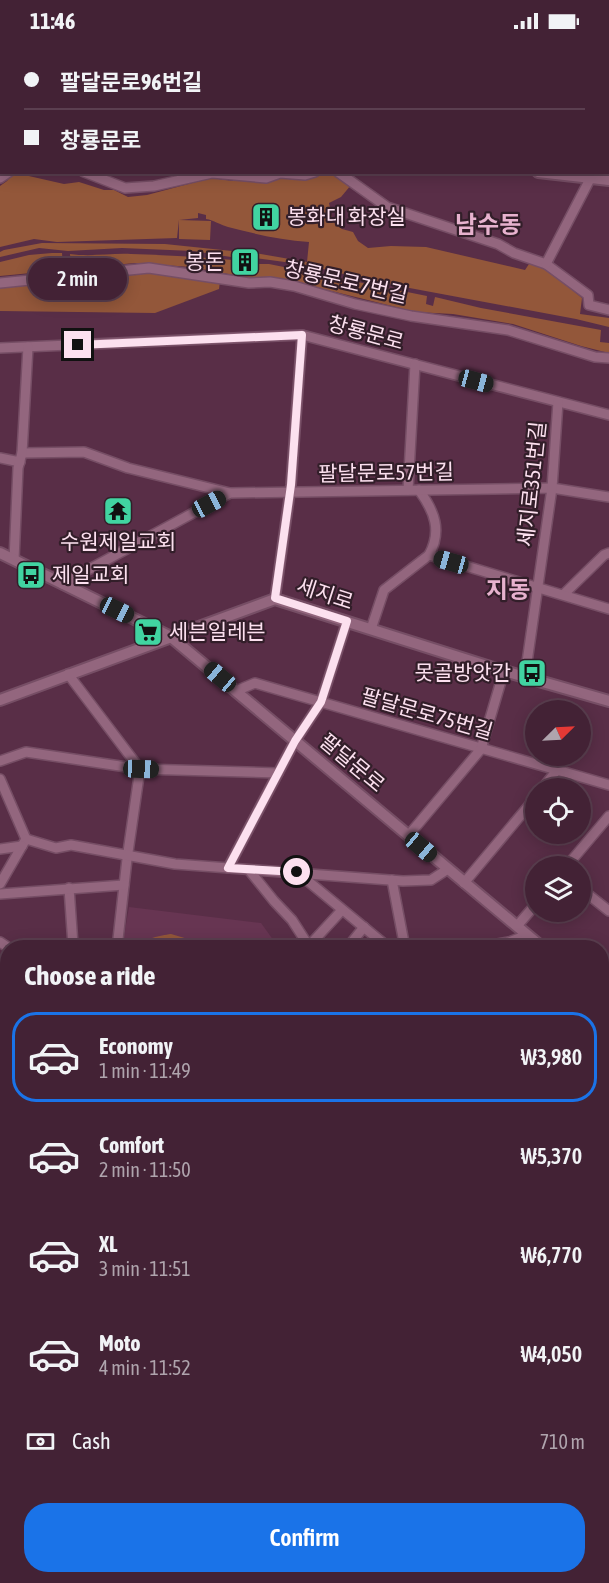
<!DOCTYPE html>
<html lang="en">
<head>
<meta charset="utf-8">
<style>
  body { margin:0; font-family:"Asap Condensed","Noto Sans KR",sans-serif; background:#4d2f41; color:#f1f3f6; height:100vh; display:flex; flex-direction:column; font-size:22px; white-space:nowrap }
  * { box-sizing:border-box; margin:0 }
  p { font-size:20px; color:#afa4ad }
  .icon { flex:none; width:33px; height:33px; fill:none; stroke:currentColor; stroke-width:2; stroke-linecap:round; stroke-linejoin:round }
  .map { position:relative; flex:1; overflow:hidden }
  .panel { position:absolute; left:0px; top:898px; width:609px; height:644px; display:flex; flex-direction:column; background:#432235; border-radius:24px 24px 0 0; box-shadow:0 3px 15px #0003,0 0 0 2px #5b3f50 }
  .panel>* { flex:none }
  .top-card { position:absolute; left:0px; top:0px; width:609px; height:132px; box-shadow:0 3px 15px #0003,0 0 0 2px #5b3f50; display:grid; align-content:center; height:132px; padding:0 24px; background:#432235 }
  .needle { width:39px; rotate:66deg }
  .fabs { position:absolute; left:525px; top:658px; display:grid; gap:12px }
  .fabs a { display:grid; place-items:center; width:66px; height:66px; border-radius:50%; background:#432235; box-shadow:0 3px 15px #0003,0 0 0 2px #5b3f50; font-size:30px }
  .end { position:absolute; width:27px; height:27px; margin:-14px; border:8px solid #fce0ef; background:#111; box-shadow:0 0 0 3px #111 }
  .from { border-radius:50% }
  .bubble { position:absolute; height:42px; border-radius:21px; background:#432235; box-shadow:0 3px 15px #0003,0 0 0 2px #5b3f50; font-size:20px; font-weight:600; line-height:42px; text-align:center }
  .car { position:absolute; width:18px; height:36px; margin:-18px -9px; border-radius:8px; box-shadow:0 0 4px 2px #0007; background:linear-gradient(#222 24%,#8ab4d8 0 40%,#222 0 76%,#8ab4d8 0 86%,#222 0) }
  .top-card b { display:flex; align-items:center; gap:21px; height:57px; font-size:22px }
  .top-card b+b { border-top:2px solid #5b3f50 }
  .top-card i { width:15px; height:15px; background:#f1f3f6 }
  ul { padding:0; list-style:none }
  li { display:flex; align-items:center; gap:18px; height:90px; margin:0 12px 9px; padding:0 12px; border:3px solid transparent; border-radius:24px }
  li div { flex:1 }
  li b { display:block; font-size:22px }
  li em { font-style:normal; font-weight:600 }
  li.on { border-color:#1a73e8 }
  li>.icon { width:54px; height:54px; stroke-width:1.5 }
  h2 { padding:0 24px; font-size:27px; line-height:72px }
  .pay { display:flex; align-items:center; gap:15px; height:66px; padding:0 24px; font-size:22px }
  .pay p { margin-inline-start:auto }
  .button { display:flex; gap:12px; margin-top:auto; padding:12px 24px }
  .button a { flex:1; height:69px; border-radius:24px; background:#1a73e8; color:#fff; font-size:24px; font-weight:600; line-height:69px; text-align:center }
  .status { display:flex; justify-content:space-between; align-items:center; height:42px; padding:0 30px; background:#432235; direction:ltr }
  .status svg { height:16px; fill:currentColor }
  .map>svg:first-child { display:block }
</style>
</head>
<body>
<div class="status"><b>11:46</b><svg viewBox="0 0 49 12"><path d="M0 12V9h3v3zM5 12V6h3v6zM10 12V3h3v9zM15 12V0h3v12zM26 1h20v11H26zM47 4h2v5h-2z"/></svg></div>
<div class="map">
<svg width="609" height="1541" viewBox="0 0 609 1541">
  <rect width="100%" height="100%" fill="#592e47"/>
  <g fill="#673552">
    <polygon points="129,865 261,881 279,906 122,906"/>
    <polygon points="7,992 8,992 7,1106 0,1102 0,994"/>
  </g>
  <g fill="#93573a">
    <path d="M 331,131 L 351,143 L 341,155 L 329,161 L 333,180 L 342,187 L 353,190 L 358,199 L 368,206 L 391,204 L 426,205 L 525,228 L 531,219 L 546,227 L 582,256 L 580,272 L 609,276 L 609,285 L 576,277 L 372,239 L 307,223 L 255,216 L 255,211 L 307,220 L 309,200 C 281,198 255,192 228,185 C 220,183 214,178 206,177 L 206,173 L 198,171 L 198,176 L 179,178 L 211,179 L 210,198 L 179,197 L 179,178 L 177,196 L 57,200 L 34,197 L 0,205 L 0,144 L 7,139 L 11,134 L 20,132 L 64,142 L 79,140 L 104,148 L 114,148 L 128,155 L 147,153 L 211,136 L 233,139 L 277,136 L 301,138 Z"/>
    <polygon points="42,201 165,202 232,209 231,215 193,209 122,206 68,209 39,206 0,215 0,210 4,208"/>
    <path d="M 52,211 L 62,211 L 63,224 L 71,223 L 70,212 C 91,215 111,211 131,212 C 165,213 200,215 234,218 L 234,225 L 254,227 L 256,222 L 269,222 L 427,254 L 426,262 L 433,264 L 435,255 L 481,266 L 601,288 L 600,300 L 609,301 L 609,311 L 581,304 L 513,282 L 453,272 L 416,270 L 283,237 L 255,237 L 191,225 L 135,221 L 0,234 L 0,220 L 29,213 Z"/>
    <polygon points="151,228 220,239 219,247 155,271 0,269 0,244"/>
    <path d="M 171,892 L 188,897 L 196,906 L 138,906 C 145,895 160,894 171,892 Z"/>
  </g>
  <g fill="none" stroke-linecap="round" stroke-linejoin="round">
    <g stroke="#764e65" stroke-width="12">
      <g id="minor">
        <polyline points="73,0 75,2"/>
        <polyline points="163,0 163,2"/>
        <polyline points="582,0 587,2"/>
        <polyline points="25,2 27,0"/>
        <polyline points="85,2 87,0"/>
        <polyline points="411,2 411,0"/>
        <polyline points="608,8 609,8"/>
        <polyline points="0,17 2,16"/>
        <polyline points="0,101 2,101"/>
        <polyline points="84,130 125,146 154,144 212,131 266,136 280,131 305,133 315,130"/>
        <polyline points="338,130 387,165 498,202 514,211 546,222 588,253 589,263 609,268"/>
        <polyline points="0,136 9,130"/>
        <polyline points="546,222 590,137"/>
        <polyline points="0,241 149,226 249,241 270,240 294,244 355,262 411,274 508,288 595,315 609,316"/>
        <polyline points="0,306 302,293 609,373"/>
        <polyline points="22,411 84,410 128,426 230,451"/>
        <polyline points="0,416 20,420"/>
        <polyline points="408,448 415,322"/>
        <path d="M 419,448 C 435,470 442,489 429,513"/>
        <polyline points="14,518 18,426 22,411 28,305"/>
        <polyline points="62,542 230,451 552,446 609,455"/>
        <polyline points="564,552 604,513 609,511"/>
        <polyline points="275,557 291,443 302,293"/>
        <polyline points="371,587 384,548 429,513 609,567"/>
        <polyline points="68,632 140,727 127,817 117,906"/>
        <polyline points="525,634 552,446 558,360"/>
        <polyline points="236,649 255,641 609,743"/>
        <polyline points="0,719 26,710 140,727 278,731"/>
        <polyline points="0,737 26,797 0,842"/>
        <polyline points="542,747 557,728"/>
        <polyline points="408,794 481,707 504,629"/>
        <polyline points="26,797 56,806 71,803 175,822 403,839 431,838 448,827"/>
        <polyline points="0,807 22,804"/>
        <polyline points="566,825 609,774"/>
        <polyline points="228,826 295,699 321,660 347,579"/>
        <polyline points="249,828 274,859 292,878 310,906"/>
        <polyline points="297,830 389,906"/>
        <polyline points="392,838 405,906"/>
        <polyline points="464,841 536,755"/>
        <polyline points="69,846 73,903 83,906"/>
        <polyline points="580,846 609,869"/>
        <polyline points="0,852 124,843"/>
        <polyline points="517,884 536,862"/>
        <polyline points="0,900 9,906"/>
        <polyline points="307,906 342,868"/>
        <polyline points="347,906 364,885"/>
        <polyline points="475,906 509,900 527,893"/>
        <polyline points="0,967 8,971"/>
        <polyline points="602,988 609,981"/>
        <polyline points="602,1259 609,1267"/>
        <polyline points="0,1312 8,1296"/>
        <polyline points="602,1349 609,1342"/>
        <polyline points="0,1357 8,1356"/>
        <polyline points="0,1416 8,1428"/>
        <polyline points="602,1435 609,1427"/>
        <polyline points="602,1446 609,1444"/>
        <polyline points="413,1534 417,1541"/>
      </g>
    </g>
    <g stroke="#764e65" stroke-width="14">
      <g id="tertiary">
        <polyline points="222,0 223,2"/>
        <polyline points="538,130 609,138"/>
        <polyline points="0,511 171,595 543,906"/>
        <polyline points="0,658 275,557 490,625 609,659"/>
        <polyline points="602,954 609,960"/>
        <polyline points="261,1541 307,1535"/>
      </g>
    </g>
    <g stroke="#764e65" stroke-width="16">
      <g id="primary">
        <polyline points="0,1121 8,1125"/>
        <polyline points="602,1127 609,1119"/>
        <polyline points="602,1143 609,1136"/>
        <polyline points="602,1159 609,1151"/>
        <polyline points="602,1173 609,1166"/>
        <polyline points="0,1437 8,1436"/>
        <polyline points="0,1450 8,1449"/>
        <polyline points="0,1463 8,1462"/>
        <polyline points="306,1534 308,1541"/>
        <polyline points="330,1534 332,1541"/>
      </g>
    </g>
    <use href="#minor" stroke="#93667e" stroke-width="9"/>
    <use href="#tertiary" stroke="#93667e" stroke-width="10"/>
    <use href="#primary" stroke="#e38abc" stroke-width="14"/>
  </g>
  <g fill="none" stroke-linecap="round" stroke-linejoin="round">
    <polyline stroke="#fce0ef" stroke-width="8" points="78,303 302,293 291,443 275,556 347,579 321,660 295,699 228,826 297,830"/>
  </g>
  <defs>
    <g id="building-square" transform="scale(1.5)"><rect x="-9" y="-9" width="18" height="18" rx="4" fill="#41d4a1" stroke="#321e29"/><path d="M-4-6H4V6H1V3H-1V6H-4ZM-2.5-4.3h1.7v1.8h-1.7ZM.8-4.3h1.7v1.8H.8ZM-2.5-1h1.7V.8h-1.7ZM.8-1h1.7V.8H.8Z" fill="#111"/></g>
    <g id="temple-square" transform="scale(1.5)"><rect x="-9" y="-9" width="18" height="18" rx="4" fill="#41d4a1" stroke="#321e29"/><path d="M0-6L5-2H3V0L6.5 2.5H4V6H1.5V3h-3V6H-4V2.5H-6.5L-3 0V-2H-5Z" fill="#111"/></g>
    <g id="bus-square" transform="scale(1.5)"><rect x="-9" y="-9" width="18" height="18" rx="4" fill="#41d4a1" stroke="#321e29"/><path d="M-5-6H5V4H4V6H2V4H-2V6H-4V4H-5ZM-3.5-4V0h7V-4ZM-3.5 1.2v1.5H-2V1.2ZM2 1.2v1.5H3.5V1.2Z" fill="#111"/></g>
    <g id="supermarket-square" transform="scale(1.5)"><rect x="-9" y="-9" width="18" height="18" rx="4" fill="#41d4a1" stroke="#321e29"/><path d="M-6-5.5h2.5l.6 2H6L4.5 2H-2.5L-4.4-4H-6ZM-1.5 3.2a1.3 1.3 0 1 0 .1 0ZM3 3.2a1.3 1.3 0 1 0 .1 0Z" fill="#111"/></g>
  </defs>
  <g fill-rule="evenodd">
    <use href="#building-square" x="266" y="175"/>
    <use href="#building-square" x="245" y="220"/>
    <use href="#temple-square" x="118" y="469"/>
    <use href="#bus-square" x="31" y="533"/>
    <use href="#supermarket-square" x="148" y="590"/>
    <use href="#bus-square" x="532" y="631"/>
  </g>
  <g text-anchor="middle" stroke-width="4.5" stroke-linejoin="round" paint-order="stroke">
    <g font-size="21" fill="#fce0ef" stroke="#321e29" text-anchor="start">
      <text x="287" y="182">봉화대 화장실</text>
      <text x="224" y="227" text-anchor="end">봉돈</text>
      <text x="118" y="507" text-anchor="middle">수원제일교회</text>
      <text x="52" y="540">제일교회</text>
      <text x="169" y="597">세븐일레븐</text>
      <text x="511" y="638" text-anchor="end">못골방앗간</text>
    </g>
    <g font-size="21" fill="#fce0ef" stroke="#321e29">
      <text transform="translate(346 240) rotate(13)" y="7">창룡문로7번길</text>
      <text transform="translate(366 291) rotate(15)" y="7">창룡문로</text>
      <text transform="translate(386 431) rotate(-1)" y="7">팔달문로57번길</text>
      <text transform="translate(532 442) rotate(-84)" y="7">세지로351번길</text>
      <text transform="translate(325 552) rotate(18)" y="7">세지로</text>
      <text transform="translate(427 672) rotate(16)" y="7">팔달문로75번길</text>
      <text transform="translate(352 721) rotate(40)" y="7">팔달문로</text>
    </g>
    <g font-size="24" font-weight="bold" fill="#e7b2ce" stroke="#321e29">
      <text x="488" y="191">남수동</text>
      <text x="508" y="556">지동</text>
    </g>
  </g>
</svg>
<div class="fabs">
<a><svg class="needle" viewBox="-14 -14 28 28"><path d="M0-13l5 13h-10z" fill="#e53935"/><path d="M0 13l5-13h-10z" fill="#afa4ad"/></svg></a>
<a><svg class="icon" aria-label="locate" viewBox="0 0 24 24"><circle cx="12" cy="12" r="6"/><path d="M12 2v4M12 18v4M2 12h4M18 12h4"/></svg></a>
<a><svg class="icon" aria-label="layers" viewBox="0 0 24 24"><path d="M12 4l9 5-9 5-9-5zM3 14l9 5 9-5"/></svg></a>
</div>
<i class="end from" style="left:297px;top:830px"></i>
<i class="end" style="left:78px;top:303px"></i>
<div class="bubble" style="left:28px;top:216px;width:99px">2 min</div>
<i class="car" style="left:476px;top:339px;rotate:105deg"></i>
<i class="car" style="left:209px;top:462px;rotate:62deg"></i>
<i class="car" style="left:451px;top:520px;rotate:286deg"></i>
<i class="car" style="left:117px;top:568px;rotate:116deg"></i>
<i class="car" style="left:220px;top:635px;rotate:310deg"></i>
<i class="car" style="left:141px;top:727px;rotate:92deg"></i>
<i class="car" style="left:421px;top:805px;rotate:130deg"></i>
<div class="top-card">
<b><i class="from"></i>팔달문로96번길</b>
<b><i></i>창룡문로</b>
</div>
<section class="panel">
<h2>Choose a ride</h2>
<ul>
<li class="on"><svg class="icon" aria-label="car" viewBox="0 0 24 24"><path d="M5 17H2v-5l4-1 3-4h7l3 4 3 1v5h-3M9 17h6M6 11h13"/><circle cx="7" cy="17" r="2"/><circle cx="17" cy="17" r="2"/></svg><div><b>Economy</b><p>1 min · 11:49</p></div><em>₩3,980</em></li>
<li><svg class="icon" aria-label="car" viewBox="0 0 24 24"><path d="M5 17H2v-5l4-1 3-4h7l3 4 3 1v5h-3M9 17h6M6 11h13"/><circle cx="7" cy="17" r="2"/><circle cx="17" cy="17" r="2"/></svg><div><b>Comfort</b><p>2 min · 11:50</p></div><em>₩5,370</em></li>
<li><svg class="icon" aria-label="car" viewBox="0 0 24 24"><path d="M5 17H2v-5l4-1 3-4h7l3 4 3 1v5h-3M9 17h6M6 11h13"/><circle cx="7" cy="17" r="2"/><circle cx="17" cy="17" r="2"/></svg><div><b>XL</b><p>3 min · 11:51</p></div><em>₩6,770</em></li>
<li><svg class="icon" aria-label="car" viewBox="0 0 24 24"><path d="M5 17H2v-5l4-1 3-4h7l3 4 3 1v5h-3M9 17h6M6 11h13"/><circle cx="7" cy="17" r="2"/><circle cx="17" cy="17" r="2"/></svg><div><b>Moto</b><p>4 min · 11:52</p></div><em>₩4,050</em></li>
</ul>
<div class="pay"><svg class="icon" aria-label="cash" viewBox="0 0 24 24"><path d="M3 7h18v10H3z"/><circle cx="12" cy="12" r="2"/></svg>Cash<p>710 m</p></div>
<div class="button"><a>Confirm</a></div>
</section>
</div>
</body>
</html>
